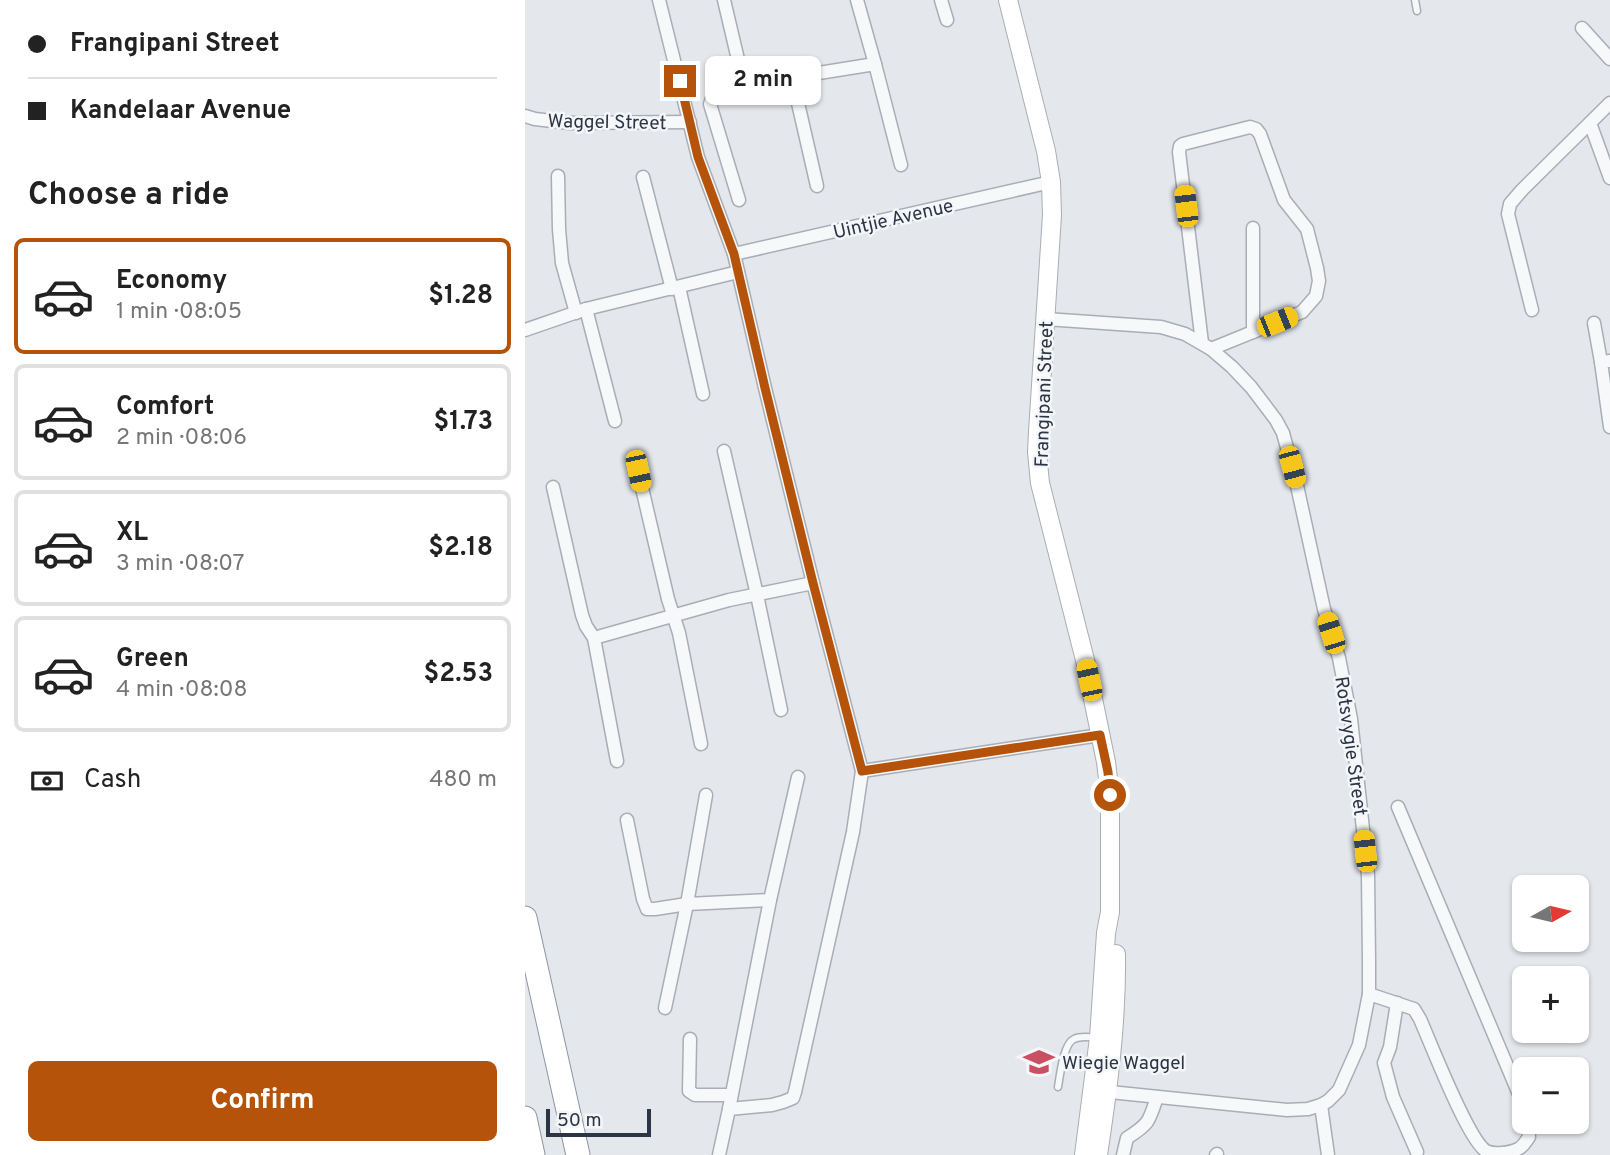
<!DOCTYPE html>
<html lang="en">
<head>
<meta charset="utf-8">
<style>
  body { margin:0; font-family:Overpass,sans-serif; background:#f2f2f2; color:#222; height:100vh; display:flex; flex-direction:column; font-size:26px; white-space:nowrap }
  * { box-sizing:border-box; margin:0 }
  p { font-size:23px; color:#767676 }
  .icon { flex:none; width:38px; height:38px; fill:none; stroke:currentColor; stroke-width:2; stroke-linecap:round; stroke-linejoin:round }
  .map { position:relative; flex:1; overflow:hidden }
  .details { display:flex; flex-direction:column; background:#fff; width:525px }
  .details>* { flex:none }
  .hud { display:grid; align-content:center; height:154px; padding:0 28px; background:#fff }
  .needle { width:46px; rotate:82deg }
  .fabs { position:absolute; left:987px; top:875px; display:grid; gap:14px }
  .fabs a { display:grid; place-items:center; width:77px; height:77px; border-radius:10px; background:#fff; box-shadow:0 2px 5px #0004; font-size:35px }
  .scale { position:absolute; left:21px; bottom:18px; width:105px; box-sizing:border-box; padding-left:7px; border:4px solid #2c3543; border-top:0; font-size:19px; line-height:24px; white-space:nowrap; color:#2c3543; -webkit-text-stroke:5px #f4f6f9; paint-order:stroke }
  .end { position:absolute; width:32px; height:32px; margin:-16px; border:9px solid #b45309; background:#fff; box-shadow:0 0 0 4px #fff }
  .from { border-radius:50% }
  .bubble { position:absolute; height:49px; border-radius:10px; background:#fff; box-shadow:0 2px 5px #0004; font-size:23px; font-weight:700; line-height:49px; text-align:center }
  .car { position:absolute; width:21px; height:42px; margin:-21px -10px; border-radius:9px; box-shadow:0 0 5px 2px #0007; background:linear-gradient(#f5c518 24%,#345 0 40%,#f5c518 0 76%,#345 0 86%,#f5c518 0) }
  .hud b { display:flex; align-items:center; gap:24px; height:66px; font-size:26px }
  .hud b+b { border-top:2px solid #e0e0e0 }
  .hud i { width:18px; height:18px; background:#222 }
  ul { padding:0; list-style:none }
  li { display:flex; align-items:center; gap:21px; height:116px; margin:0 14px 10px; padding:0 14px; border:4px solid #e0e0e0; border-radius:10px }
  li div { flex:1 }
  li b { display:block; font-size:26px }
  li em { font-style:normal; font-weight:700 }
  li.on { border-color:#b45309 }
  li>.icon { width:63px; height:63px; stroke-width:1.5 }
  h2 { padding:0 28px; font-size:32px; line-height:84px }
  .pay { display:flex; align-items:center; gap:18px; height:77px; padding:0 28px; font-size:26px }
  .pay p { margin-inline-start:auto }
  .cta { display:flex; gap:14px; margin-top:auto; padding:14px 28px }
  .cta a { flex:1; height:80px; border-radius:10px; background:#b45309; color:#fff; font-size:28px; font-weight:700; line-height:80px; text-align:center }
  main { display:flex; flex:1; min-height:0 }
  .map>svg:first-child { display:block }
</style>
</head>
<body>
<main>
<section class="details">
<div class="hud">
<b><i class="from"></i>Frangipani Street</b>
<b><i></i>Kandelaar Avenue</b>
</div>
<h2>Choose a ride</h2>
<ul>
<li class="on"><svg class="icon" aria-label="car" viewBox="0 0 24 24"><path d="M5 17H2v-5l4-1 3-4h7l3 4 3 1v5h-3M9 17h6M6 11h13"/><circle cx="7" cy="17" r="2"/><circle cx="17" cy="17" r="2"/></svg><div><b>Economy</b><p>1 min · 08:05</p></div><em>$1.28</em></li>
<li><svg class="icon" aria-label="car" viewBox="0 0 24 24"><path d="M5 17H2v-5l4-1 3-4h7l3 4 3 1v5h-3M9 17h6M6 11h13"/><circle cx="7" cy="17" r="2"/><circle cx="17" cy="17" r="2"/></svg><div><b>Comfort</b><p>2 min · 08:06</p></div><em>$1.73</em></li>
<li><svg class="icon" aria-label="car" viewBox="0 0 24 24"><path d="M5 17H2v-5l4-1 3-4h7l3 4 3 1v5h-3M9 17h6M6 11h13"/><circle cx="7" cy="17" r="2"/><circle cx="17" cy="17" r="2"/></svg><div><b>XL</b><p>3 min · 08:07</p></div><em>$2.18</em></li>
<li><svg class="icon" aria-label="car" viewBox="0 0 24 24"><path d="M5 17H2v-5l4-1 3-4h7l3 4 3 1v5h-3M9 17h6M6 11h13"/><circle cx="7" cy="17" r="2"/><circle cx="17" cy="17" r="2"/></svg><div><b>Green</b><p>4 min · 08:08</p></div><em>$2.53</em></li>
</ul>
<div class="pay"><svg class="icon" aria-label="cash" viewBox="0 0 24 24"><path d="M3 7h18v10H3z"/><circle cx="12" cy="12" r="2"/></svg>Cash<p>480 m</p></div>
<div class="cta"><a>Confirm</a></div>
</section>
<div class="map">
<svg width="1085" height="1155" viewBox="0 0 1085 1155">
  <rect width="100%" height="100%" fill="#e4e7eb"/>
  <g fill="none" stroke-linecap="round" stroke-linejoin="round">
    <g stroke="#a9aeb5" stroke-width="9">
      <g id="lane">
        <polyline points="890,0 892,11"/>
        <path d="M 533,1087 C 535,1076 538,1044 549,1039 C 555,1036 565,1037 572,1038"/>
      </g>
    </g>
    <g stroke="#a9aeb5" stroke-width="15">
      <g id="street">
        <polyline points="134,0 173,157 209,254 240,388 288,583 337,771 328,832 270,1092 268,1098 258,1102 247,1105 204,1109 194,1155"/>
        <path d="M 199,0 L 219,85 C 207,89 188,90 185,104 L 214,200"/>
        <polyline points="332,0 350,64"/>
        <polyline points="416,0 422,20"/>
        <polyline points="1057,28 1085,59"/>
        <polyline points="267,77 292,186"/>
        <polyline points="219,85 350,64 376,165"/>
        <polyline points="0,116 10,119 45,123 165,122"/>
        <polyline points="1065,123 1085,178"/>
        <polyline points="33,176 34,229 37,263 51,313"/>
        <polyline points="118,177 147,289"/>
        <polyline points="209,254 526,182"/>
        <polyline points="154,287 178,394"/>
        <polyline points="61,309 90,421"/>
        <polyline points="1007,310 983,214 985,204 997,190 1085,103"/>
        <polyline points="521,319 636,327 660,334 686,349 707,367 726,387 751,420 758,433 771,481 799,609 814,658 826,719 843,875 844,961 844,994 834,1045 814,1090 803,1101 796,1105 783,1109 762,1110 575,1091"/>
        <polyline points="1069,323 1076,362"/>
        <polyline points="0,330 61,309 213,272"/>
        <polyline points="728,332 728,228"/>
        <polyline points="677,343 654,152 655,146 658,144 725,127 731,129 735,134 759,200 782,229 792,268 794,281 791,296 777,312 686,349"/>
        <polyline points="1085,361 1076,362 1085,427"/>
        <polyline points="199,451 232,595 256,710"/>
        <polyline points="113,471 143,599 154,633 176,744"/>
        <polyline points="28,487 57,615 61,626 69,638"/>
        <polyline points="92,761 69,638 204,600 288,583"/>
        <polyline points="337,771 575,735"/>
        <polyline points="873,807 999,1106"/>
        <polyline points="102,820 118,899 122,909 130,909 162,904 245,900"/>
        <path d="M 844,994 L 889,1009 L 895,1019 C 906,1044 943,1140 961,1151 C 969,1155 985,1153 993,1149 C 998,1147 1001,1141 1004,1137 L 1003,1122"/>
        <polyline points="872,1003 865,1047 859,1063 868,1097 892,1152"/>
        <polyline points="140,1008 162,904 181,795"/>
        <polyline points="165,1039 164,1091 170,1095 206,1095"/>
        <polyline points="796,1105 803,1155"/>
        <polyline points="204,1109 245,900 273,777"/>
        <path d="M 598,1155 L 602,1138 C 624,1124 624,1122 632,1097"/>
        <polyline points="691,1155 692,1154"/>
      </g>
    </g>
    <g stroke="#a9aeb5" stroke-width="20">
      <g id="secondary">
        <polyline points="483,0 521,151 526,182 527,215 513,432 512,452 515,483 560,660 581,762 585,795 585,912 581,933 574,1038 559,1155"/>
        <path d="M 573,1155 C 583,1088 592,1022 591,954"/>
      </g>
    </g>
    <g stroke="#8c95a2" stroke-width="25">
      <g id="highway">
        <polyline points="0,918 53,1155"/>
        <polyline points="0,1118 8,1155"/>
      </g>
    </g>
    <use href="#lane" stroke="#f7f8fa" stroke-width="6"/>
    <use href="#street" stroke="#f7f8fa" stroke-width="12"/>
    <use href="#secondary" stroke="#fff" stroke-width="18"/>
    <use href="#highway" stroke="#fff" stroke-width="23"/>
  </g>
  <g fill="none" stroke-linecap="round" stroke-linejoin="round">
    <polyline stroke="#b45309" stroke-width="9" points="155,81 173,157 209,254 240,388 288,583 337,771 575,735 583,772 585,795"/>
  </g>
  <defs>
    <g id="school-bare" transform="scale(2.415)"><path d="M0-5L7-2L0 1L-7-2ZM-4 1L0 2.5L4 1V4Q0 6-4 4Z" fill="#c95063" stroke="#f4f6f9" stroke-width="2.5" paint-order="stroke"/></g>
  </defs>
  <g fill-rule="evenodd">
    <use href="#school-bare" x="514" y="1062"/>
  </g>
  <g text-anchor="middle" stroke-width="5" stroke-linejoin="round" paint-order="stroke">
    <g font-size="19" fill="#2c3543" stroke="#f4f6f9">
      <text transform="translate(82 121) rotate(1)" y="7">Waggel Street</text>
      <text transform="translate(368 218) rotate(-13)" y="7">Uintjie Avenue</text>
      <text transform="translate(518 394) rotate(-88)" y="7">Frangipani Street</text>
      <text transform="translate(827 746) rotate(82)" y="7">Rotsvygie Street</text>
    </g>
    <g font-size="19" fill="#2c3543" stroke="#f4f6f9" text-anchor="start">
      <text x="537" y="1069">Wiegie Waggel</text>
    </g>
  </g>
</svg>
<div class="fabs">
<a><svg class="needle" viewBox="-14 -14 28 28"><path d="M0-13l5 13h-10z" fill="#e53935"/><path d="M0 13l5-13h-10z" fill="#767676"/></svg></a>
<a>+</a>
<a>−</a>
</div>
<div class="scale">50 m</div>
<i class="end from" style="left:585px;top:795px"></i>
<i class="end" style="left:155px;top:81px"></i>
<div class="bubble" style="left:180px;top:56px;width:116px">2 min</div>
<i class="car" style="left:661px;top:206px;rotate:353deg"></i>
<i class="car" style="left:752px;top:322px;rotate:68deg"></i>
<i class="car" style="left:767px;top:467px;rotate:165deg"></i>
<i class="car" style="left:113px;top:471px;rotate:168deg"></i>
<i class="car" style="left:806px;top:633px;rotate:342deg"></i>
<i class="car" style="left:564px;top:680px;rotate:348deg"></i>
<i class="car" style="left:840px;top:851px;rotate:354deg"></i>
</div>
</main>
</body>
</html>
